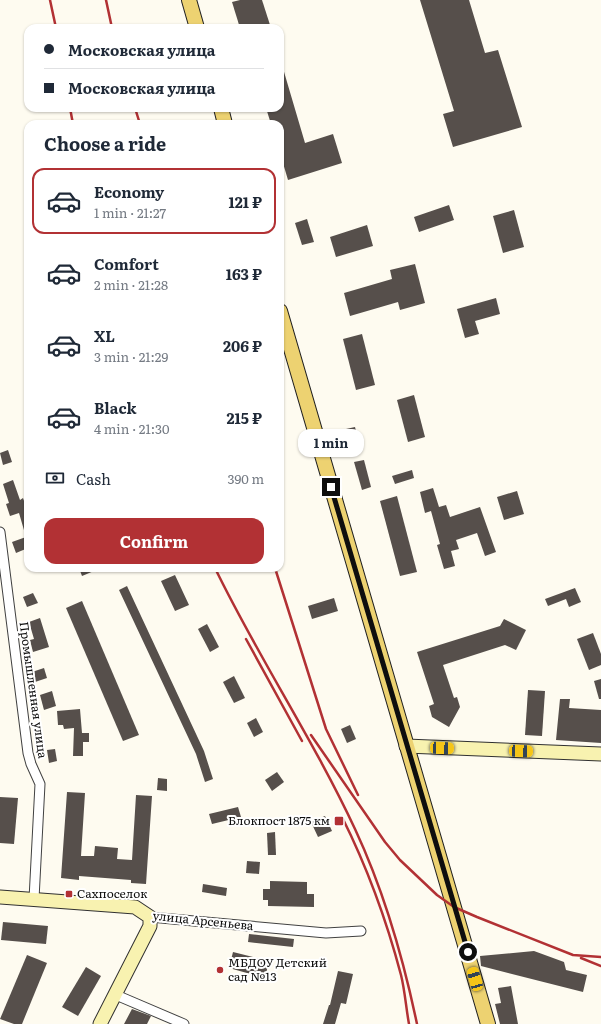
<!DOCTYPE html>
<html lang="en">
<head>
<meta charset="utf-8">
<style>
  body { margin:0; font-family:Literata,serif; background:#f2f2f3; color:#1f2937; height:100vh; display:flex; flex-direction:column; font-size:15px; white-space:nowrap }
  * { box-sizing:border-box; margin:0 }
  p { font-size:13px; color:#747a83 }
  .icon { flex:none; width:22px; height:22px; fill:none; stroke:currentColor; stroke-width:2; stroke-linecap:round; stroke-linejoin:round }
  .map { position:relative; flex:1; overflow:hidden }
  .sheet { position:absolute; left:24px; top:120px; width:260px; height:452px; display:flex; flex-direction:column; background:#fff; border-radius:12px; box-shadow:0 1px 3px #0004 }
  .sheet>* { flex:none }
  .top-card { position:absolute; left:24px; top:24px; width:260px; height:88px; border-radius:12px; box-shadow:0 1px 3px #0004; display:grid; align-content:center; height:88px; padding:0 20px; background:#fff }
  .end { position:absolute; width:18px; height:18px; margin:-9px; border:5px solid #0e0e0e; background:#fff; box-shadow:0 0 0 2px #fff }
  .from { border-radius:50% }
  .bubble { position:absolute; height:28px; border-radius:12px; background:#fff; box-shadow:0 1px 3px #0004; font-size:13px; font-weight:700; line-height:28px; text-align:center }
  .car { position:absolute; width:12px; height:24px; margin:-12px -6px; border-radius:5px; box-shadow:0 0 3px 1px #0007; background:linear-gradient(#f5c518 24%,#345 0 40%,#f5c518 0 76%,#345 0 86%,#f5c518 0) }
  .top-card b { display:flex; align-items:center; gap:14px; height:38px; font-size:15px }
  .top-card b+b { border-top:1px solid #e0e1e3 }
  .top-card i { width:10px; height:10px; background:#1f2937 }
  ul { padding:0; list-style:none }
  li { display:flex; align-items:center; gap:12px; height:66px; margin:0 8px 6px; padding:0 12px; border:2px solid transparent; border-radius:12px }
  li div { flex:1 }
  li b { display:block; font-size:15px }
  li em { font-style:normal; font-weight:700 }
  li.active { border-color:#b23134 }
  li>.icon { width:36px; height:36px; stroke-width:1.5 }
  h2 { padding:0 20px; font-size:18px; line-height:48px }
  .pay { display:flex; align-items:center; gap:10px; height:44px; padding:0 20px; font-size:15px }
  .pay p { margin-inline-start:auto }
  .button { display:flex; gap:8px; margin-top:auto; padding:8px 20px }
  .button a { flex:1; height:46px; border-radius:12px; background:#b23134; color:#fff; font-size:16px; font-weight:700; line-height:46px; text-align:center }
  .map>svg:first-child { display:block }
</style>
</head>
<body>
<div class="map">
<svg width="601" height="1024" viewBox="0 0 601 1024">
  <rect width="100%" height="100%" fill="#fefbf0"/>
  <g fill="#564f4b">
    <polygon points="240,0 262,0 271,28 240,28 232,2"/>
    <polygon points="420,0 469,0 485,53 498,50 522,127 453,147 443,114 454,111"/>
    <polygon points="280,65 282,65 305,143 333,134 342,163 288,180 280,153 280,124 271,124 266,108 280,108"/>
    <polygon points="449,205 454,220 419,232 414,217"/>
    <polygon points="514,210 524,247 503,253 493,216"/>
    <polygon points="307,219 314,242 302,245 295,223"/>
    <polygon points="367,225 373,246 336,257 330,237"/>
    <polygon points="415,264 425,303 400,310 398,302 350,316 344,293 392,279 390,270"/>
    <polygon points="496,298 500,314 475,321 479,334 465,338 457,309"/>
    <polygon points="362,334 375,385 356,390 343,339"/>
    <polygon points="414,395 425,437 408,442 397,400"/>
    <polygon points="355,427 360,448 351,450 346,429"/>
    <polygon points="8,450 12,462 3,465 0,453"/>
    <polygon points="364,460 371,487 362,490 354,462"/>
    <polygon points="412,470 414,478 395,484 392,476"/>
    <polygon points="13,480 20,500 23,498 28,512 28,537 26,538 28,548 16,553 12,542 26,537 19,513 10,516 6,504 9,503 3,484"/>
    <polygon points="433,488 439,507 446,505 450,517 480,507 496,552 485,556 477,533 456,540 459,549 451,551 455,566 444,569 437,545 440,544 431,511 425,513 420,492"/>
    <polygon points="517,491 524,514 504,520 497,497"/>
    <polygon points="397,496 417,572 400,576 380,501"/>
    <polygon points="79,568 101,568 82,576"/>
    <polygon points="175,575 189,605 175,611 161,581"/>
    <polygon points="127,586 204,751 213,779 205,782 196,754 119,590"/>
    <polygon points="575,588 581,602 569,607 566,599 548,606 545,599"/>
    <polygon points="33,593 38,603 27,607 23,597"/>
    <polygon points="334,598 338,611 312,619 308,606"/>
    <polygon points="82,601 139,735 123,741 66,608"/>
    <polygon points="40,618 49,647 33,652 30,640 34,639 29,622"/>
    <polygon points="504,619 526,630 516,650 505,645 443,665 454,698 457,697 460,707 449,727 432,717 429,706 434,704 417,652 500,626"/>
    <polygon points="207,624 219,647 210,652 198,629"/>
    <polygon points="593,633 601,654 601,665 589,670 577,639"/>
    <polygon points="44,668 47,678 35,682 32,672"/>
    <polygon points="234,676 245,698 234,703 223,682"/>
    <polygon points="601,679 601,699 599,699 594,681"/>
    <polygon points="528,690 545,691 542,736 525,735"/>
    <polygon points="52,691 56,706 44,710 40,695"/>
    <polygon points="560,699 570,699 569,708 601,710 601,743 556,740"/>
    <polygon points="80,709 82,733 89,733 89,742 83,742 83,756 73,756 74,728 64,729 63,725 58,725 57,711"/>
    <polygon points="256,718 263,732 254,737 247,723"/>
    <polygon points="350,725 356,739 347,743 341,729"/>
    <polygon points="55,749 57,761 49,763 47,750"/>
    <polygon points="277,772 284,782 272,791 265,780"/>
    <polygon points="158,778 167,779 167,791 157,790"/>
    <polygon points="67,792 85,793 81,856 94,856 95,846 118,848 117,859 132,860 136,795 152,796 146,884 131,883 131,880 79,876 79,880 61,878"/>
    <polygon points="0,797 18,798 14,844 0,843"/>
    <polygon points="238,807 241,817 212,824 209,814"/>
    <polygon points="325,816 332,831 318,837 311,822"/>
    <polygon points="275,832 276,855 268,855 267,833"/>
    <polygon points="247,861 260,862 259,874 246,873"/>
    <polygon points="270,881 307,882 307,894 314,894 314,907 268,906 268,900 263,900 263,889 270,889"/>
    <polygon points="203,884 227,888 226,896 202,892"/>
    <polygon points="3,922 48,926 46,944 1,940"/>
    <polygon points="249,934 294,939 293,947 248,942"/>
    <polygon points="534,951 564,962 566,970 587,975 583,992 481,966 480,956"/>
    <polygon points="233,952 269,961 265,978 229,968"/>
    <polygon points="27,955 47,963 22,1024 14,1024 0,1019"/>
    <polygon points="86,967 101,976 78,1016 62,1007"/>
    <polygon points="338,971 353,974 346,1004 341,1003 335,1024 323,1024 329,1005 330,1005"/>
    <polygon points="511,986 518,1024 500,1024 495,1004 501,1003 498,988"/>
    <polygon points="132,1009 151,1016 147,1024 124,1024"/>
  </g>
  <g fill="none" stroke-linecap="round" stroke-linejoin="round">
    <g stroke="#414141" stroke-width="11">
      <g id="street">
        <polyline points="0,532 28,753 31,764 40,784 34,899"/>
        <polyline points="150,917 326,933 361,931"/>
        <polyline points="116,995 184,1024"/>
      </g>
    </g>
    <g stroke="#303030" stroke-width="15">
      <g id="secondary">
        <polyline points="406,746 601,754"/>
        <polyline points="0,897 135,907 150,917 150,926 100,1024"/>
      </g>
    </g>
    <g stroke="#1f1f1f" stroke-width="16">
      <g id="primary">
        <polyline points="189,0 197,28"/>
        <polyline points="221,108 225,124"/>
        <polyline points="280,311 488,1024"/>
      </g>
    </g>
    <use href="#street" stroke="#fff" stroke-width="9"/>
    <use href="#secondary" stroke="#f8f2b0" stroke-width="13"/>
    <use href="#primary" stroke="#edd271" stroke-width="14"/>
    <g stroke="#b23134" stroke-width="2.5">
      <polyline points="50,0 56,28"/>
      <polyline points="106,0 112,28"/>
      <polyline points="70,108 73,124"/>
      <polyline points="135,108 140,124"/>
      <path d="M 215,568 C 258,657 313,739 355,829 C 384,891 403,957 417,1024"/>
      <polyline points="275,568 326,729 358,795"/>
      <polyline points="246,639 302,741"/>
      <polyline points="311,735 385,842 400,860 437,895 454,907 477,917 573,955 601,957"/>
      <path d="M 342,817 C 367,867 387,922 401,975 C 405,991 406,1008 409,1024"/>
      <polyline points="581,958 601,966"/>
    </g>
  </g>
  <g fill="none" stroke-linecap="round" stroke-linejoin="round">
    <polyline stroke="#0e0e0e" stroke-width="5" points="331,487 468,952"/>
  </g>
  <g fill="#b23134" stroke="#fff" stroke-width="1.5">
    <rect x="334" y="816" width="10" height="10" rx="2"/>
    <rect x="65" y="890" width="8" height="8" rx="2"/>
    <circle cx="220" cy="970" r="4"/>
  </g>
  <g text-anchor="middle" stroke-width="4" stroke-linejoin="round" paint-order="stroke">
    <g font-size="12" fill="#0e0e0e" stroke="#fff">
      <text transform="translate(33 690) rotate(82)" y="4">Промышленная улица</text>
      <text transform="translate(203 921) rotate(6)" y="4">улица Арсеньева</text>
    </g>
    <g font-size="12" fill="#0e0e0e" stroke="#fff" text-anchor="start">
      <text x="330" y="825" text-anchor="end">Блокпост 1875 км</text>
      <text x="77" y="898">Сахпоселок</text>
      <text x="228" y="967">МБДОУ Детский<tspan x="228" dy="14">сад №13</tspan></text>
    </g>
  </g>
</svg>
<i class="end from" style="left:468px;top:952px"></i>
<i class="end" style="left:331px;top:487px"></i>
<div class="bubble" style="left:298px;top:429px;width:66px">1 min</div>
<i class="car" style="left:442px;top:748px;rotate:92deg"></i>
<i class="car" style="left:521px;top:751px;rotate:92deg"></i>
<i class="car" style="left:475px;top:979px;rotate:344deg"></i>
<div class="top-card">
<b><i class="from"></i>Московская улица</b>
<b><i></i>Московская улица</b>
</div>
<section class="sheet">
<h2>Choose a ride</h2>
<ul>
<li class="active"><svg class="icon" aria-label="car" viewBox="0 0 24 24"><path d="M5 17H2v-5l4-1 3-4h7l3 4 3 1v5h-3M9 17h6M6 11h13"/><circle cx="7" cy="17" r="2"/><circle cx="17" cy="17" r="2"/></svg><div><b>Economy</b><p>1 min · 21:27</p></div><em>121 ₽</em></li>
<li><svg class="icon" aria-label="car" viewBox="0 0 24 24"><path d="M5 17H2v-5l4-1 3-4h7l3 4 3 1v5h-3M9 17h6M6 11h13"/><circle cx="7" cy="17" r="2"/><circle cx="17" cy="17" r="2"/></svg><div><b>Comfort</b><p>2 min · 21:28</p></div><em>163 ₽</em></li>
<li><svg class="icon" aria-label="car" viewBox="0 0 24 24"><path d="M5 17H2v-5l4-1 3-4h7l3 4 3 1v5h-3M9 17h6M6 11h13"/><circle cx="7" cy="17" r="2"/><circle cx="17" cy="17" r="2"/></svg><div><b>XL</b><p>3 min · 21:29</p></div><em>206 ₽</em></li>
<li><svg class="icon" aria-label="car" viewBox="0 0 24 24"><path d="M5 17H2v-5l4-1 3-4h7l3 4 3 1v5h-3M9 17h6M6 11h13"/><circle cx="7" cy="17" r="2"/><circle cx="17" cy="17" r="2"/></svg><div><b>Black</b><p>4 min · 21:30</p></div><em>215 ₽</em></li>
</ul>
<div class="pay"><svg class="icon" aria-label="cash" viewBox="0 0 24 24"><path d="M3 7h18v10H3z"/><circle cx="12" cy="12" r="2"/></svg>Cash<p>390 m</p></div>
<div class="button"><a>Confirm</a></div>
</section>
</div>
</body>
</html>
